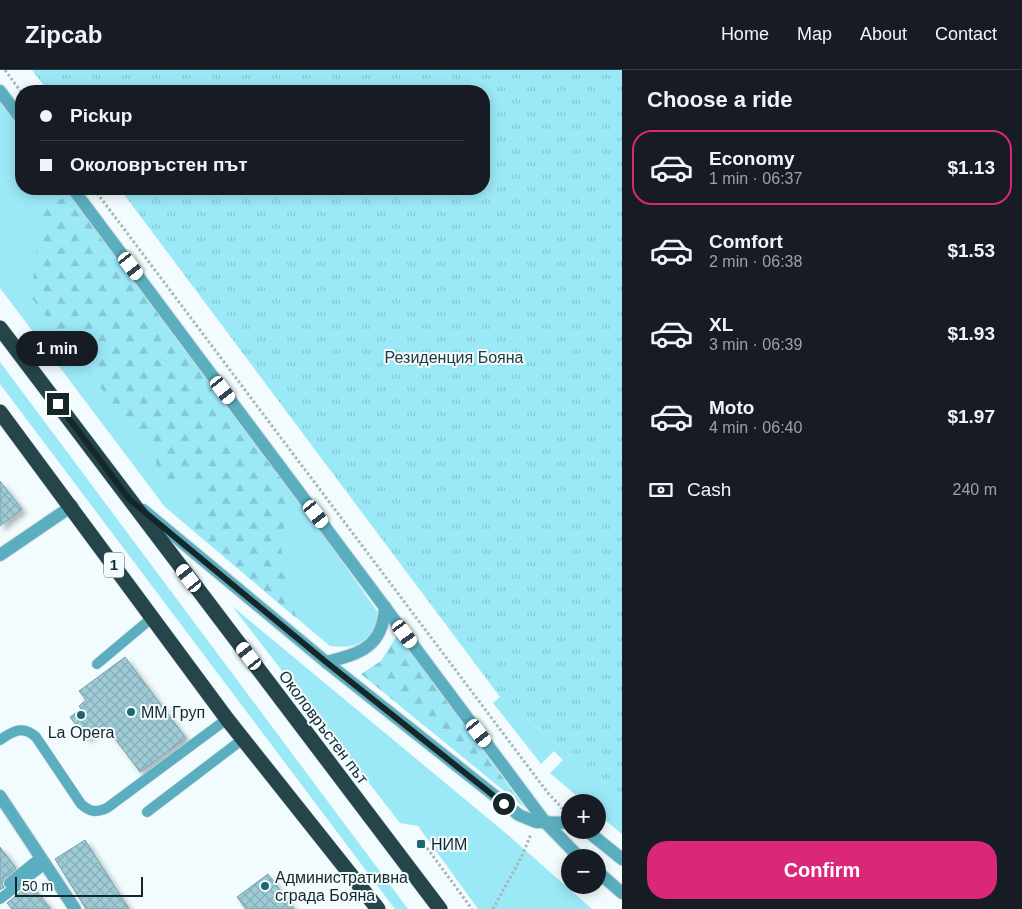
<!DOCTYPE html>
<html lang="en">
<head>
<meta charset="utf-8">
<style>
  body { margin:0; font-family:Arial,sans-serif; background:#20242c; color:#f1f3f6; height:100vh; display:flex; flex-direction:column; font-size:19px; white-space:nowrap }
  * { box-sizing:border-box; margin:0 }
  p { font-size:16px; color:#9ea1a6 }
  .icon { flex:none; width:28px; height:28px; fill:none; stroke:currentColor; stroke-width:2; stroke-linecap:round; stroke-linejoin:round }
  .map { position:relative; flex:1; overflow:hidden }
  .panel { display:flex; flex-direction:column; background:#171b24; width:400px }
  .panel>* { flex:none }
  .hud { position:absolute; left:15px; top:15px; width:475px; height:110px; border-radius:20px; box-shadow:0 2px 12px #0003; display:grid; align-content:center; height:110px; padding:0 25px; background:#171b24 }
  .controls { position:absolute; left:561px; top:724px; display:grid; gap:10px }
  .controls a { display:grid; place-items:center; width:45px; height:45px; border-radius:50%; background:#171b24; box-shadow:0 2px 12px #0003; font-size:25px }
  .scale { position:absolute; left:15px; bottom:12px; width:128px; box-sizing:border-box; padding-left:5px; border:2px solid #15272a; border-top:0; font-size:14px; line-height:18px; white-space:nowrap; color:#15272a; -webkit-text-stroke:4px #f2fbfd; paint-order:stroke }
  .end { position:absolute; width:22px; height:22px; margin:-11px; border:6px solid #15272a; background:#fff; box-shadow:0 0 0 2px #fff }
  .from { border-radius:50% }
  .bubble { position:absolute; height:35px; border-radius:18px; background:#171b24; box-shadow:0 2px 12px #0003; font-size:16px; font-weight:700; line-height:35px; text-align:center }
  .car { position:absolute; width:15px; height:30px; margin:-15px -8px; border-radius:6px; box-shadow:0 0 4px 1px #0007; background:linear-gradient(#fff 24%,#345 0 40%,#fff 0 76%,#345 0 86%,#fff 0) }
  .hud b { display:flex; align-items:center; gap:18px; height:48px; font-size:19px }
  .hud b+b { border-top:1px solid #363941 }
  .hud i { width:12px; height:12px; background:#f1f3f6 }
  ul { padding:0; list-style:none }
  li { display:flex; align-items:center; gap:15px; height:75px; margin:0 10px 8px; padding:0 15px; border:2px solid transparent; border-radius:20px }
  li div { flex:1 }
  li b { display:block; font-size:19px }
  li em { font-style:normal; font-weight:700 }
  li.on { border-color:#db2777 }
  li>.icon { width:45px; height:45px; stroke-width:1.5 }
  h2 { padding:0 25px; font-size:22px; line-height:60px }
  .pay { display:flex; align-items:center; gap:12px; height:55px; padding:0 25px; font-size:19px }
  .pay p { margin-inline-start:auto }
  .button { display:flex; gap:10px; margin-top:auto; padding:10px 25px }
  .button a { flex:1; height:58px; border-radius:20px; background:#db2777; color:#fff; font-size:20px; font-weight:700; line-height:58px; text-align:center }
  header { display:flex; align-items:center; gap:30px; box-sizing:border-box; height:70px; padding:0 25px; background:#171b24; border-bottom:1px solid #363941 }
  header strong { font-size:24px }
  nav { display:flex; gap:28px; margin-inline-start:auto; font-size:18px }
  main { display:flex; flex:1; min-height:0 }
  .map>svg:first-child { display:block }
</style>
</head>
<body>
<header>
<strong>Zipcab</strong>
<nav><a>Home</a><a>Map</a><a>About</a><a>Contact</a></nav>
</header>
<main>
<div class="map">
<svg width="622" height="839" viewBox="0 0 622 839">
  <defs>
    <pattern id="forest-firs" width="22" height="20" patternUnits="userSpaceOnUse" patternTransform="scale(1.25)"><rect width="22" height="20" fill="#9be8f7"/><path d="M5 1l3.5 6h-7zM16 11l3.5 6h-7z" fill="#85c7d4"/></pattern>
    <pattern id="park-tufts" width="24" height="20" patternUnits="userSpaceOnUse" patternTransform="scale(1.25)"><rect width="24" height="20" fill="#9be8f7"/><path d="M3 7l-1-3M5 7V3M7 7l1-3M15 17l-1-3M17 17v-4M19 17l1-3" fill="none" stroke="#85c7d4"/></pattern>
    <pattern id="building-cross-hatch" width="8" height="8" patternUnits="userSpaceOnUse" patternTransform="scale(1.25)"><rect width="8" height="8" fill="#9ecbd5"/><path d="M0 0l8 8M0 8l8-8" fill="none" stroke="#87aeb7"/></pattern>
    <filter id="shadow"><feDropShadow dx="4.5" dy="4.5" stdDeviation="2.5" flood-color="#0004"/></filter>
  </defs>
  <rect width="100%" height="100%" fill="#f2fbfd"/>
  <g fill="#9be8f7">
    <path d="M 0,30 L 21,58 L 21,119 L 66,119 L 294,423 L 379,544 C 370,573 359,579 330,576 L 165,437 L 0,218 Z"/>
    <polygon points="0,292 408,839 395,839 0,314"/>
    <polygon points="232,536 508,765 592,839 478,839 418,756 400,753"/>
    <polygon points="500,627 622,728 622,764 598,744 598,732 584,732 550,703 563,690 554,681 541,694 493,633"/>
  </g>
  <g fill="url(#forest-firs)">
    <polygon points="70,124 294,423 280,473 296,548 194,461 191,410 158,410 156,390 31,227 42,140"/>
    <polygon points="398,564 525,738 361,604 381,591"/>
  </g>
  <polygon fill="url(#park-tufts)" points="32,0 622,0 622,728 500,627 120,119 484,119 484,21 48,21"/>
  <g fill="url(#building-cross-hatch)" stroke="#75a2ab" filter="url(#shadow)">
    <polygon points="0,411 22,439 0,456"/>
    <polygon points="125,587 186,668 140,702 104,654 86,668 70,647 81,639 79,636 86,630 79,621"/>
    <polygon points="85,770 129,839 86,839 55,789"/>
    <polygon points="0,777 16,798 4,808 2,814 4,817 0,820"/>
    <polygon points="268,804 294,839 246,839 237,827"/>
    <polygon points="29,815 32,816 51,839 12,839 7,833"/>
  </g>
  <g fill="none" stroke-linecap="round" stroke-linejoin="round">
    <g stroke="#cfd9db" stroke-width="11">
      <g id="lane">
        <polyline points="97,594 153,547"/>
        <path d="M 0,670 C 13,661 22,655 36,667 L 81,734 C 90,742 96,743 107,738 L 227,649"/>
        <polyline points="147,742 243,669"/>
        <polyline points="9,813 41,787"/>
        <polyline points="0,829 45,794"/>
      </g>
    </g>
    <g stroke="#cfd9db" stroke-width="14">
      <g id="street">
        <polyline points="0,21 21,49"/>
        <polyline points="73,119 545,752 580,788"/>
        <polyline points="143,440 326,592 519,745 536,752 570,753"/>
        <polyline points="0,485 72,436"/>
        <path d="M 326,592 C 361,584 383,576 385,537"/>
        <polyline points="0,726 75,839"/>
        <polyline points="586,760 622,789"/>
        <polyline points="598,802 622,823"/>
      </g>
    </g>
    <g stroke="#cfd9db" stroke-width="16">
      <g id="highway">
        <polyline points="0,258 440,839"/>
        <polyline points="0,342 227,649 378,839"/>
      </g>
    </g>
    <g stroke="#a9b5b7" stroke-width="3" stroke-dasharray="2.5 2.5" stroke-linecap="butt">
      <polyline points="5,0 21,22"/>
      <polyline points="94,119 548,723 563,739"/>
      <polyline points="427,778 472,839"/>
      <polyline points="493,839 522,786 531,764"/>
    </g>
    <use href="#lane" stroke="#5aaebf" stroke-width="10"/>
    <use href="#street" stroke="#5aaebf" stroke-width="12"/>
    <use href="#highway" stroke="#26454b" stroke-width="15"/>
  </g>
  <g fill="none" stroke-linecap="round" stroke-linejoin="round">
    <polyline stroke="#15272a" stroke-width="6" points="58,334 129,429 326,592 504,734"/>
  </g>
  <g fill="#1d6673" stroke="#f2fbfd" stroke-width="2">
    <circle cx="131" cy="642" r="5"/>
    <circle cx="81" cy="645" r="5"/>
    <rect x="416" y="769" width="10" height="10" rx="2.5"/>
    <circle cx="265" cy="816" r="5"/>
  </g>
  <g text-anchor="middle" stroke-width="4" stroke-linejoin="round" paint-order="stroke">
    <rect fill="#f2fbfd" stroke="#576769" stroke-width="1" x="104" y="482.5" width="20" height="25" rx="4"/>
    <g font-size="15" font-weight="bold" fill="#15272a">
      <text x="114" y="500">1</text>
    </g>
    <g font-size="16" fill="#243d42" stroke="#f2fbfd">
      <text x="454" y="293">Резиденция Бояна</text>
    </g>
    <g font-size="16" fill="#15272a" stroke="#f2fbfd" text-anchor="start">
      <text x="141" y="648">ММ Груп</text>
      <text x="81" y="668" text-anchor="middle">La Opera</text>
      <text x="431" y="780">НИМ</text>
      <text x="275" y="813">Административна<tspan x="275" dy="18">сграда Бояна</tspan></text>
    </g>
    <g font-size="16" fill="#15272a" stroke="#f2fbfd">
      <text transform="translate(324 657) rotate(53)" y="6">Околовръстен път</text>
    </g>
  </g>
</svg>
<div class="controls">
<a>+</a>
<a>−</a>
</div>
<div class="scale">50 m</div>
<i class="end from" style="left:504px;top:734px"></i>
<i class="end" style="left:58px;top:334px"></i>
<div class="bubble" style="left:16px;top:261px;width:82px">1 min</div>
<i class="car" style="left:131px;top:196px;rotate:143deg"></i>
<i class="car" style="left:223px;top:320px;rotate:143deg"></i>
<i class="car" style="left:316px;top:444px;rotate:143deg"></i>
<i class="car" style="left:189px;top:508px;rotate:323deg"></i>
<i class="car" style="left:405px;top:564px;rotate:144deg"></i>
<i class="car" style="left:249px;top:586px;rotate:323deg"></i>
<i class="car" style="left:479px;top:663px;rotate:143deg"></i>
<div class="hud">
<b><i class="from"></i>Pickup</b>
<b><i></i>Околовръстен път</b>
</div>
</div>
<section class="panel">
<h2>Choose a ride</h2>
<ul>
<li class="on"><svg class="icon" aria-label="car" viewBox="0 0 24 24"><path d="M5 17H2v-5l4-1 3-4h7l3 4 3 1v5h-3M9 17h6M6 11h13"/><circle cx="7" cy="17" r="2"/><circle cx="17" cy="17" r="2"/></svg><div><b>Economy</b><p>1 min · 06:37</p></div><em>$1.13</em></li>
<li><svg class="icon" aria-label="car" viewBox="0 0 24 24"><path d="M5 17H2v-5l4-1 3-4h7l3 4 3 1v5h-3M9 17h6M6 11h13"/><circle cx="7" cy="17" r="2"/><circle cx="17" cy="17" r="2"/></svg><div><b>Comfort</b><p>2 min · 06:38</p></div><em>$1.53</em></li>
<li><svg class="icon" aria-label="car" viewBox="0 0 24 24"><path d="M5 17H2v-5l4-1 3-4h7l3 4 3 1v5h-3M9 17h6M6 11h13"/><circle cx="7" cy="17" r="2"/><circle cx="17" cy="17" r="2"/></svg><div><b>XL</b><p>3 min · 06:39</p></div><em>$1.93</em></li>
<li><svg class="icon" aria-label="car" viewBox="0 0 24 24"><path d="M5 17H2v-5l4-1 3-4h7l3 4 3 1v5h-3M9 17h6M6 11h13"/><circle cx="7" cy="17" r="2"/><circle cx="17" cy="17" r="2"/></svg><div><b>Moto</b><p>4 min · 06:40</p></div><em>$1.97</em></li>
</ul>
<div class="pay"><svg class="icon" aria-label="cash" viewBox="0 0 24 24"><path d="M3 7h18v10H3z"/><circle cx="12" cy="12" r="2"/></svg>Cash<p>240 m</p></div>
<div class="button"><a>Confirm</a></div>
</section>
</main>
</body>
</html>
